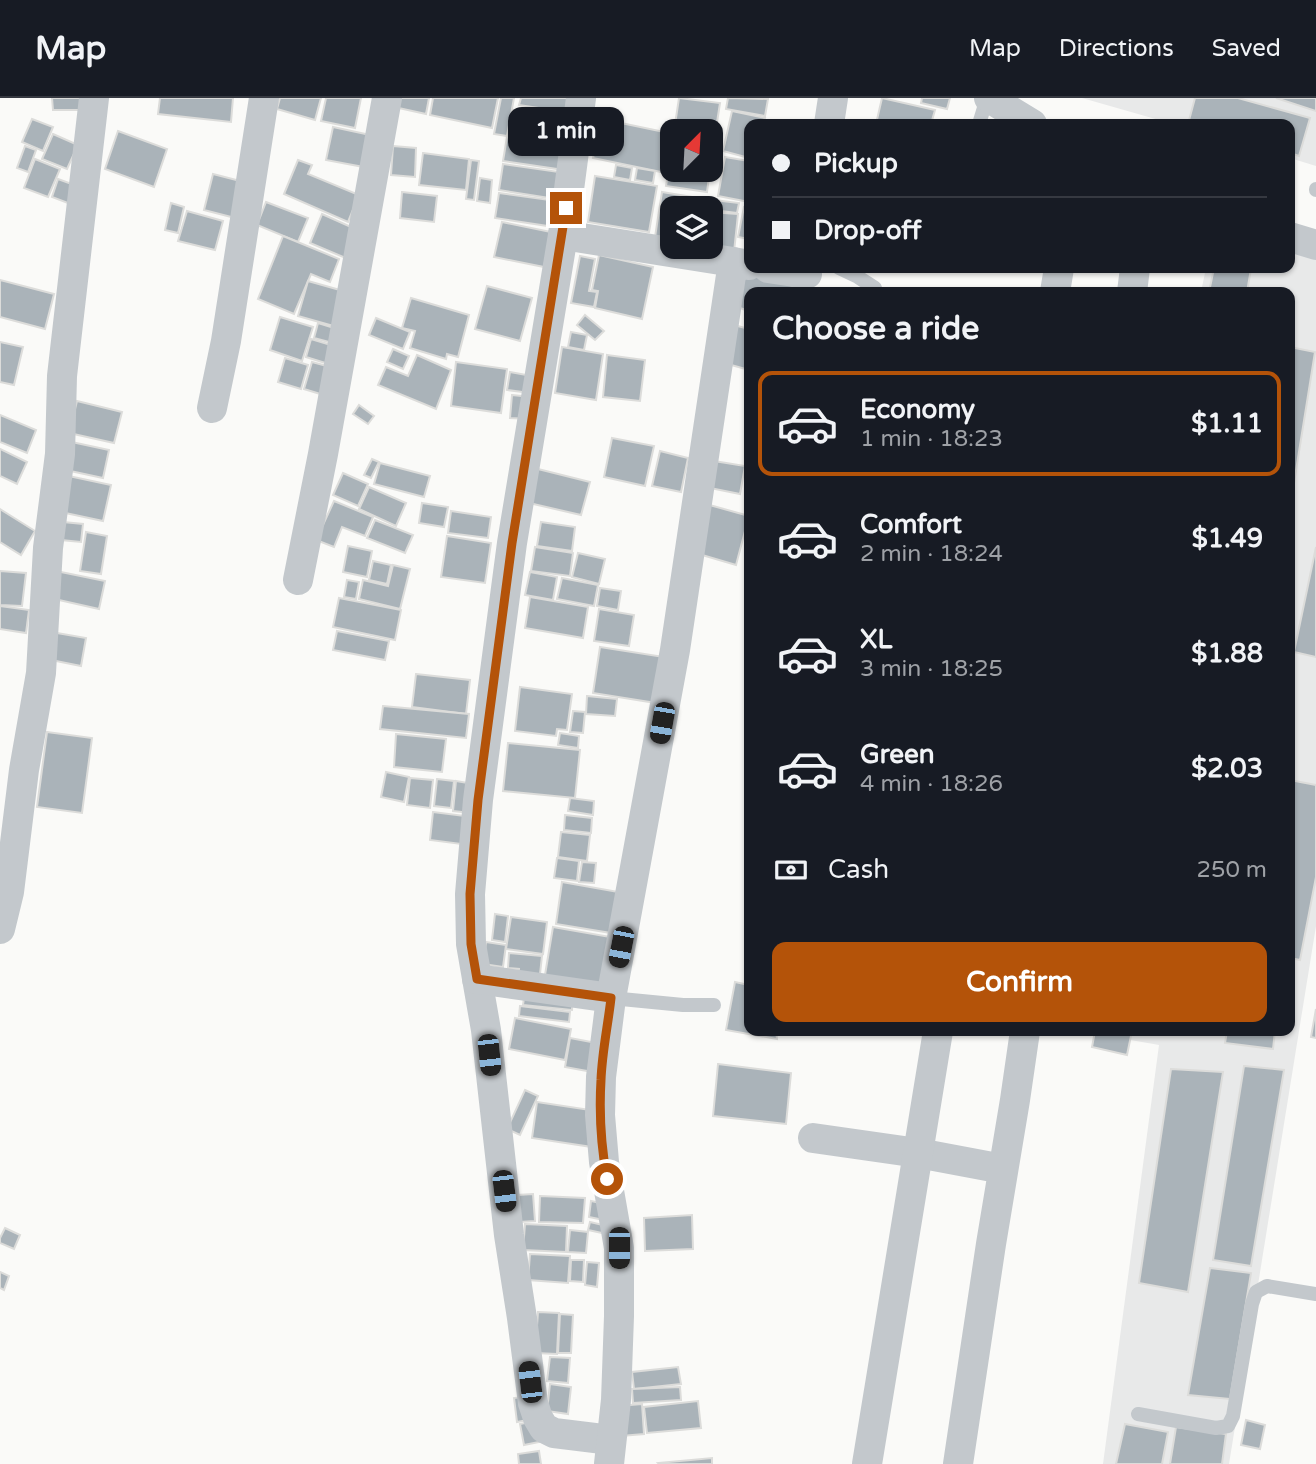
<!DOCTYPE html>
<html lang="en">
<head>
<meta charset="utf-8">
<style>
  body { margin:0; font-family:"Varela Round",sans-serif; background:#20242c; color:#f1f3f6; height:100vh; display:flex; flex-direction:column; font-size:26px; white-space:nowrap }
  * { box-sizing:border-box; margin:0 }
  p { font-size:23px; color:#9ea1a6 }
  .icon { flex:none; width:38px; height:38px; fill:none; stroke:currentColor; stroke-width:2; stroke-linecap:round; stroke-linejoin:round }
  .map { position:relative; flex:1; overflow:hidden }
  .drawer { position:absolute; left:744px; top:189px; width:551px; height:749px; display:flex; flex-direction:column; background:#171b24; border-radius:14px; box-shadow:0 2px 5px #0004 }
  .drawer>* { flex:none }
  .guide { position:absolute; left:744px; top:21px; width:551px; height:154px; border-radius:14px; box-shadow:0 2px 5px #0004; display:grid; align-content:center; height:154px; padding:0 28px; background:#171b24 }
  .needle { width:46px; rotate:24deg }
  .tools { position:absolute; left:660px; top:21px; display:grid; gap:14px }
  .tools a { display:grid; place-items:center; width:63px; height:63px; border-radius:14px; background:#171b24; box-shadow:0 2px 5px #0004; font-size:35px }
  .end { position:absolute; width:32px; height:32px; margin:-16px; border:9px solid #b45309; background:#fff; box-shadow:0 0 0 4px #fff }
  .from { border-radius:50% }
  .bubble { position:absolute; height:49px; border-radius:14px; background:#171b24; box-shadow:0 2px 5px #0004; font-size:23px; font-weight:800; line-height:49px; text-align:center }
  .car { position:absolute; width:21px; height:42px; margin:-21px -10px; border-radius:9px; box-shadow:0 0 5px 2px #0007; background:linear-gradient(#222 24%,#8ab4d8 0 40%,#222 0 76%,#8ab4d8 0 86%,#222 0) }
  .guide b { display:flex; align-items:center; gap:24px; height:66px; font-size:26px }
  .guide b+b { border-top:2px solid #363941 }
  .guide i { width:18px; height:18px; background:#f1f3f6 }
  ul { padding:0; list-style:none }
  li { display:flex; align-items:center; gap:21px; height:105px; margin:0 14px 10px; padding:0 14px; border:4px solid transparent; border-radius:14px }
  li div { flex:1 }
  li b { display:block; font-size:26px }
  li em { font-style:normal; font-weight:800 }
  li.selected { border-color:#b45309 }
  li>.icon { width:63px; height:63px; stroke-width:1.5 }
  h2 { padding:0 28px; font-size:32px; line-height:84px }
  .pay { display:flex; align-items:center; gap:18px; height:77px; padding:0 28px; font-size:26px }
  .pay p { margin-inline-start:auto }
  .button { display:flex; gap:14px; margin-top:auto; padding:14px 28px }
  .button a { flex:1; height:80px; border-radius:14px; background:#b45309; color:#fff; font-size:28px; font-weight:800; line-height:80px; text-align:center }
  header { display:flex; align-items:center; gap:42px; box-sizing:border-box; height:98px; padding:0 35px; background:#171b24; border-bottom:2px solid #363941 }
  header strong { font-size:33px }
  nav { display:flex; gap:38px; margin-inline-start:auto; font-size:24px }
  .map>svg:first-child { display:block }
</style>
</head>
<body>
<header>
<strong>Map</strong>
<nav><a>Map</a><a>Directions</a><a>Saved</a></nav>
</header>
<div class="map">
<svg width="1316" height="1366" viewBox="0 0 1316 1366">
  <rect width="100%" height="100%" fill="#fafaf8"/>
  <g fill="#e8e9e9">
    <polygon points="1082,0 1316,0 1316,68 1290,60 1290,26 1173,26"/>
    <polygon points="1290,147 1316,155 1316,828 1229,1366 1103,1366 1159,947 1079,933 1290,933 1290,194 1201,194 1206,170 1290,170"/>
  </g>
  <g fill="#aab3b9" stroke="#dcdcda" stroke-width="2">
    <polygon points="52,0 89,0 88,12 53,12"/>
    <polygon points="160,0 233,0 231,24 158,16"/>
    <polygon points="280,0 321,0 315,22 277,11"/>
    <polygon points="326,0 361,0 355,30 321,23"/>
    <polygon points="395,0 429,0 426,16 394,9"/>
    <polygon points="433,0 498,0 492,30 430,17"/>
    <polygon points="501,0 514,0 507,38 494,36"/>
    <polygon points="521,0 574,0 571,15 519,7"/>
    <polygon points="679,0 720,5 710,70 710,33 674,33"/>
    <polygon points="728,0 768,1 765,18 726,11"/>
    <polygon points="882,0 935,12 931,26 876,26"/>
    <polygon points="922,0 950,0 947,11 921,5"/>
    <polygon points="1195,0 1238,0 1310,20 1299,58 1290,55 1290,26 1188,26"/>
    <polygon points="1276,0 1316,0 1316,13"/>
    <polygon points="518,12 572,20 568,44 514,36"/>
    <polygon points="732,13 765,20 763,26 749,26 749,60 723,53"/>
    <polygon points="32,21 53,29 43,53 22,44"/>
    <polygon points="602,21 669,35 661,74 593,60"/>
    <polygon points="333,29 375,38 369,70 326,62"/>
    <polygon points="118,33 167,51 154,89 105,71"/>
    <polygon points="53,36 78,47 67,71 42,61"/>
    <polygon points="507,39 568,48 564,72 503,63"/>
    <polygon points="25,48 36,52 28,74 17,70"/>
    <polygon points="393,48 416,50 415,79 391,77"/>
    <polygon points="672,50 672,72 710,72 707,94 666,88"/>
    <polygon points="423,55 469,61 466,92 419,87"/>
    <polygon points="725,59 749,63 749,104 718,98"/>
    <polygon points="35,61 60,71 48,99 24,90"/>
    <polygon points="298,62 312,67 308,76 359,97 348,124 284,96"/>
    <polygon points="471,62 479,63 474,102 466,101"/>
    <polygon points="503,66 566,75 562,102 499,92"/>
    <polygon points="616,67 632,70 630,82 614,79"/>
    <polygon points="637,70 655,73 653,85 635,82"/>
    <polygon points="213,76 248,85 239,121 204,112"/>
    <polygon points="595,78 657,88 649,134 588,124"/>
    <polygon points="480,80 492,82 490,105 477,103"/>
    <polygon points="58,81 80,89 73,107 52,99"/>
    <polygon points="402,94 437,98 434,124 400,120"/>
    <polygon points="662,94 705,101 704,110 672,110 672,142 655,139"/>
    <polygon points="499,95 564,104 561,130 495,120"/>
    <polygon points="714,102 739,105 737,115 713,112"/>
    <polygon points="266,104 308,120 298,144 257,127"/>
    <polygon points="171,105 184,109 178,135 165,132"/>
    <polygon points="744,109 749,110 749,141 738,139"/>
    <polygon points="187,113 223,123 215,152 178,143"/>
    <polygon points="710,114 738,116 734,154 710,149"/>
    <polygon points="322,116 360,133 348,161 310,145"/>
    <polygon points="502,124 551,134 544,169 494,159"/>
    <polygon points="283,138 339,161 330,184 311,176 294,216 258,201"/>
    <polygon points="599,157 653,169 642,221 595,210 598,193 592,192"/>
    <polygon points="580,158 595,161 589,193 597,194 594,209 571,205"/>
    <polygon points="1214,170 1251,171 1247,194 1209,194"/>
    <polygon points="746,175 797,189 796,194 749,194 749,213 737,209"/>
    <polygon points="0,182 54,196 45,231 0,219"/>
    <polygon points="308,183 347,194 337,229 298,218"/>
    <polygon points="487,188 532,200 520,243 475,231"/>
    <polygon points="411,200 469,217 458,259 447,256 446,261 410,250 415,233 402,230"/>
    <polygon points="585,217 604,233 595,242 577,227"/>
    <polygon points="280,219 313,229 302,263 270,252"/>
    <polygon points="376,220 410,234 403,251 369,237"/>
    <polygon points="318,225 344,233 340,247 314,240"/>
    <polygon points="734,227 749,231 749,272 724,265"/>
    <polygon points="571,234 587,237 584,252 568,249"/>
    <polygon points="311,241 341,250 335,268 306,259"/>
    <polygon points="0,244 23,249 14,287 0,284"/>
    <polygon points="562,249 603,256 596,302 555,295"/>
    <polygon points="1290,249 1315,254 1290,410"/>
    <polygon points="393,251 409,258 403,271 387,264"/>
    <polygon points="417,257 451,272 436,311 378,287 386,269 408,278"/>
    <polygon points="607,257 645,262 640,303 603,299"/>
    <polygon points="285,260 308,267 301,291 278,284"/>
    <polygon points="312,264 338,271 330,299 304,291"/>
    <polygon points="456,264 507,271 501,315 451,308"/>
    <polygon points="510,274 532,278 530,295 507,292"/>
    <polygon points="512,297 531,299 530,321 510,320"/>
    <polygon points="77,303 122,314 114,345 69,335"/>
    <polygon points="359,307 374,318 368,326 353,316"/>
    <polygon points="0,317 36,332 27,355 0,344"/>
    <polygon points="612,340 654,348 645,388 604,379"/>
    <polygon points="67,343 109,352 103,380 61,371"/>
    <polygon points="0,351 27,364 17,386 0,378"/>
    <polygon points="660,353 688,360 681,394 652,388"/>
    <polygon points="372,361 379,364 371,380 364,377"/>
    <polygon points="714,363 745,368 740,396 710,390"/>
    <polygon points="380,365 430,378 424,399 374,386"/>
    <polygon points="538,371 590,384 581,417 529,405"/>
    <polygon points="343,375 368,386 358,408 333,397"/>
    <polygon points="64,377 111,387 103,423 56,413"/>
    <polygon points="369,389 406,405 396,428 359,411"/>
    <polygon points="334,403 373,419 365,438 342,429 334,449 316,442"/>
    <polygon points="422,405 448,409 444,429 419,425"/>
    <polygon points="706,406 749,418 736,467 692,454"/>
    <polygon points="0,411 35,433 21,457 0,444"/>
    <polygon points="451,413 491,419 488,440 448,435"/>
    <polygon points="375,422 413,437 405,455 367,440"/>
    <polygon points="63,424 83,426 81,444 61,442"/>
    <polygon points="541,424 575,429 572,453 537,448"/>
    <polygon points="86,434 107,438 101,476 80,473"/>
    <polygon points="447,438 491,445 485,485 441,479"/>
    <polygon points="348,448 372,453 367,479 343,474"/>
    <polygon points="535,449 573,455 570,478 531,473"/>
    <polygon points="1316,449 1316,559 1294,554"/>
    <polygon points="578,455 605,461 599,486 572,479"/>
    <polygon points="373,463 391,467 387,486 369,482"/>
    <polygon points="393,467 410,471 400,511 359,501 363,482 388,488"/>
    <polygon points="0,473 26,475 22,508 0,507"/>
    <polygon points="56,473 105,483 99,511 50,500"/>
    <polygon points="530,474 557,479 553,502 525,497"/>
    <polygon points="562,480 598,487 594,508 557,501"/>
    <polygon points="347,482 359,484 356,501 344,499"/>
    <polygon points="600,490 621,493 618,512 597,508"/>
    <polygon points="530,499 588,509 583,540 525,530"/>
    <polygon points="339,500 401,512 395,542 333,529"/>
    <polygon points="0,508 29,512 26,535 0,531"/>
    <polygon points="599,511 634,517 629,548 594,543"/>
    <polygon points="337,533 389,543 385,562 333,552"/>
    <polygon points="57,535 86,540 81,568 51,562"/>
    <polygon points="600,549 664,559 656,605 593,595"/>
    <polygon points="416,576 470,582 466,616 412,609"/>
    <polygon points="520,589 572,596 567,632 557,631 556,638 515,633"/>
    <polygon points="587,598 617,601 615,618 586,616"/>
    <polygon points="383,608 469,616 466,640 380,631"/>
    <polygon points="573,613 585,614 583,635 570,634"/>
    <polygon points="47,634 92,640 82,715 37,709"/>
    <polygon points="560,635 579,638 578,650 558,647"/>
    <polygon points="396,636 446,641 442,674 394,669"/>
    <polygon points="508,645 580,652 575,700 503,693"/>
    <polygon points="386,674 409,679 404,704 381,699"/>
    <polygon points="410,680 433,682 430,710 407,707"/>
    <polygon points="437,681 454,683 451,710 434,708"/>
    <polygon points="1290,682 1316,687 1316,779 1300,862 1290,860"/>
    <polygon points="456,683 474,686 471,715 453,713"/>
    <polygon points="570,700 594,703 593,717 568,713"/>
    <polygon points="433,714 465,718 461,746 430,742"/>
    <polygon points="565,717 592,720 591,735 564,732"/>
    <polygon points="561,734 590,737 587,763 558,759"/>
    <polygon points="557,760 579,763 577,783 554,780"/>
    <polygon points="582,764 596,765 594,785 579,784"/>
    <polygon points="562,784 624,795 617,836 556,826"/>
    <polygon points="495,816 508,818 505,844 492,842"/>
    <polygon points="511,819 547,824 543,856 506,851"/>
    <polygon points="553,829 616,840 607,894 544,883"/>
    <polygon points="486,844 506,847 503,869 483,866"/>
    <polygon points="509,855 542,858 539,885 518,883 519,871 508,870"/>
    <polygon points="735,884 749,887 749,933 776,933 777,941 726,932"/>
    <polygon points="525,892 573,897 572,912 523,907"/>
    <polygon points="520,908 570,914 569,924 519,918"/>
    <polygon points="1316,911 1316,940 1311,939"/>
    <polygon points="515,920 571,931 565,962 509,951"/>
    <polygon points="1095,933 1132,933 1127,957 1092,949"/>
    <polygon points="1227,933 1275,933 1273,951 1225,945"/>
    <polygon points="570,940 602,946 598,975 565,969"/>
    <polygon points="718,966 791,975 786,1026 713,1018"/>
    <polygon points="1244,968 1284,972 1251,1168 1213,1162"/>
    <polygon points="1171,971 1223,974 1188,1194 1139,1185"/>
    <polygon points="525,992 538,998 520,1037 507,1031"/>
    <polygon points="537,1004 597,1013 592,1049 532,1040"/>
    <polygon points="533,1096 535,1123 519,1124 517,1097"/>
    <polygon points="540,1098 585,1100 583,1125 539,1124"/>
    <polygon points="591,1103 606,1106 604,1122 589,1119"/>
    <polygon points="692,1117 693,1151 645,1153 644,1120"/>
    <polygon points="590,1124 603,1127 602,1135 588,1132"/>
    <polygon points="525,1126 567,1128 566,1154 523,1152"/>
    <polygon points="5,1130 20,1137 14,1151 0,1145 0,1140"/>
    <polygon points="570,1132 588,1134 586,1155 568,1154"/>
    <polygon points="530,1156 570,1158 568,1185 528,1182"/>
    <polygon points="571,1162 584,1162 583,1184 570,1183"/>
    <polygon points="587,1164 599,1165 597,1189 585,1187"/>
    <polygon points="1210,1170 1251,1175 1230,1301 1188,1297"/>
    <polygon points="0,1174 9,1178 4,1192 0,1190"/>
    <polygon points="538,1214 559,1215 557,1256 535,1255"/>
    <polygon points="560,1216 573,1217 571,1255 558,1255"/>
    <polygon points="550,1259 570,1260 568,1285 547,1283"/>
    <polygon points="678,1269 681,1286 634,1291 632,1274"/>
    <polygon points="550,1286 571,1289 568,1316 547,1313"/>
    <polygon points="680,1289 681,1302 633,1305 632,1291"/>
    <polygon points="529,1298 533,1321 517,1324 514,1300"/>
    <polygon points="698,1303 701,1330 647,1335 644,1309"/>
    <polygon points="642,1306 644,1336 621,1338 618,1308"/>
    <polygon points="1246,1322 1265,1327 1260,1351 1241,1347"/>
    <polygon points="535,1323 539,1344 524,1347 520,1326"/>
    <polygon points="1125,1326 1168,1334 1162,1366 1116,1366"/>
    <polygon points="1176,1329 1226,1336 1222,1366 1170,1366"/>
    <polygon points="539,1353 541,1366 519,1366 518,1356"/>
    <polygon points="712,1360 712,1366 659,1366 658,1365"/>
  </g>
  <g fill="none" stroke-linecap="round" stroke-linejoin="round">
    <g stroke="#c3c8cc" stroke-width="14">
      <polyline points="979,26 987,0"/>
      <polyline points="1316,92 1316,91"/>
      <polyline points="839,170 858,179 875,190"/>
      <polyline points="611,900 683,907 714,907"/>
      <polyline points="1138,1316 1216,1330 1228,1328 1233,1318 1252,1206 1256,1194 1267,1188 1316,1196"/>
    </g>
    <g stroke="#c3c8cc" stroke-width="30">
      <polyline points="581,0 563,137 512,445 478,702 470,796 471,846 486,932 509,1137 522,1220 533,1305 538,1320 544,1330 554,1335 611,1342"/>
      <polyline points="989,0 1032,26"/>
      <polyline points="829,26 833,0"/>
      <polyline points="563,137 733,164"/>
      <polyline points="1290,139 1316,147"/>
      <polyline points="768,170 807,176"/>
      <polyline points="1055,194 1059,170"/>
      <polyline points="1132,194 1135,170"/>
      <polyline points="212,310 226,243 264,0"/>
      <polyline points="298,482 323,356 387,0"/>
      <polyline points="0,831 9,794 24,672 41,575 48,450 60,356 62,278 94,0"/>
      <polyline points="477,881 611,900"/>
      <polyline points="813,1040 918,1055 1003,1071"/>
      <polyline points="609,1366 616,1302 619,1218 619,1150 604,1064 600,1017 601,979 611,900 675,552 733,164 749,167"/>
      <polyline points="867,1366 938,933"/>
      <polyline points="958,1366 991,1146 1015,1002 1025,933"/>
    </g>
  </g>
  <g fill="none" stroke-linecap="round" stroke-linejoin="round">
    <path stroke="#b45309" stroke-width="9" d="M 566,110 L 512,445 L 478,702 L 470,796 L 471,846 L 477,881 L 611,900 C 608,927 602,954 601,982 C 599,1015 601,1048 607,1081"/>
  </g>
</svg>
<div class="tools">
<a><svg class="needle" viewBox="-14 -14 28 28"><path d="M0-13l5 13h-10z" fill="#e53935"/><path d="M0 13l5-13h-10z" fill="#9ea1a6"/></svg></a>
<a><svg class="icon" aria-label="layers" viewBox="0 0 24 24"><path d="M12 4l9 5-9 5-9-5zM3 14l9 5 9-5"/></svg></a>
</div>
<i class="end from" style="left:607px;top:1081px"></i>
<i class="end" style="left:566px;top:110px"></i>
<div class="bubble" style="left:508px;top:9px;width:116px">1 min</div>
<i class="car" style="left:662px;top:625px;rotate:190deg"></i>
<i class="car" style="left:621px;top:849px;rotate:191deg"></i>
<i class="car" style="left:489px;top:957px;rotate:174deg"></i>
<i class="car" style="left:504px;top:1093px;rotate:173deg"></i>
<i class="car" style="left:619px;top:1150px;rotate:180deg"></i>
<i class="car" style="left:530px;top:1284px;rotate:353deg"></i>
<div class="guide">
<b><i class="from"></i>Pickup</b>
<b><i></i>Drop-off</b>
</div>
<section class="drawer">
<h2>Choose a ride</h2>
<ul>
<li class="selected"><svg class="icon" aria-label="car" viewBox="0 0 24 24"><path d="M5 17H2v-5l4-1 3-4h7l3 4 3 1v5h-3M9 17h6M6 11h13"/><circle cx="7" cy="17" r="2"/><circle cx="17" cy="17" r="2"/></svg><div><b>Economy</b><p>1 min · 18:23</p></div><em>$1.11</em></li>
<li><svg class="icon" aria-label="car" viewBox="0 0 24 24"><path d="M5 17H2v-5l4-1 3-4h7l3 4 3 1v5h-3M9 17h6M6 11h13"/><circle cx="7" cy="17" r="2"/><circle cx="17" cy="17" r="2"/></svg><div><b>Comfort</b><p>2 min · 18:24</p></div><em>$1.49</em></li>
<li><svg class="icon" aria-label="car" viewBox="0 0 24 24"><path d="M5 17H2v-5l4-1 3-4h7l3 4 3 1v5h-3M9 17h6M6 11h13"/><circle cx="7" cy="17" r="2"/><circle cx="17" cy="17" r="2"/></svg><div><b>XL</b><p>3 min · 18:25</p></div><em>$1.88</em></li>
<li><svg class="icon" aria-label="car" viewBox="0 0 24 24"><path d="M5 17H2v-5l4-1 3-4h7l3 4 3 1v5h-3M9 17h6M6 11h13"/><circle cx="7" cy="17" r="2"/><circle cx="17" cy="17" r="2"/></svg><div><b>Green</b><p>4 min · 18:26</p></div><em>$2.03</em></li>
</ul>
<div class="pay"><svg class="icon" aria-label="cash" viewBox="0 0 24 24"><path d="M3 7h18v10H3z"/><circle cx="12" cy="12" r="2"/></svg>Cash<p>250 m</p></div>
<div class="button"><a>Confirm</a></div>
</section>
</div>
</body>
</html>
